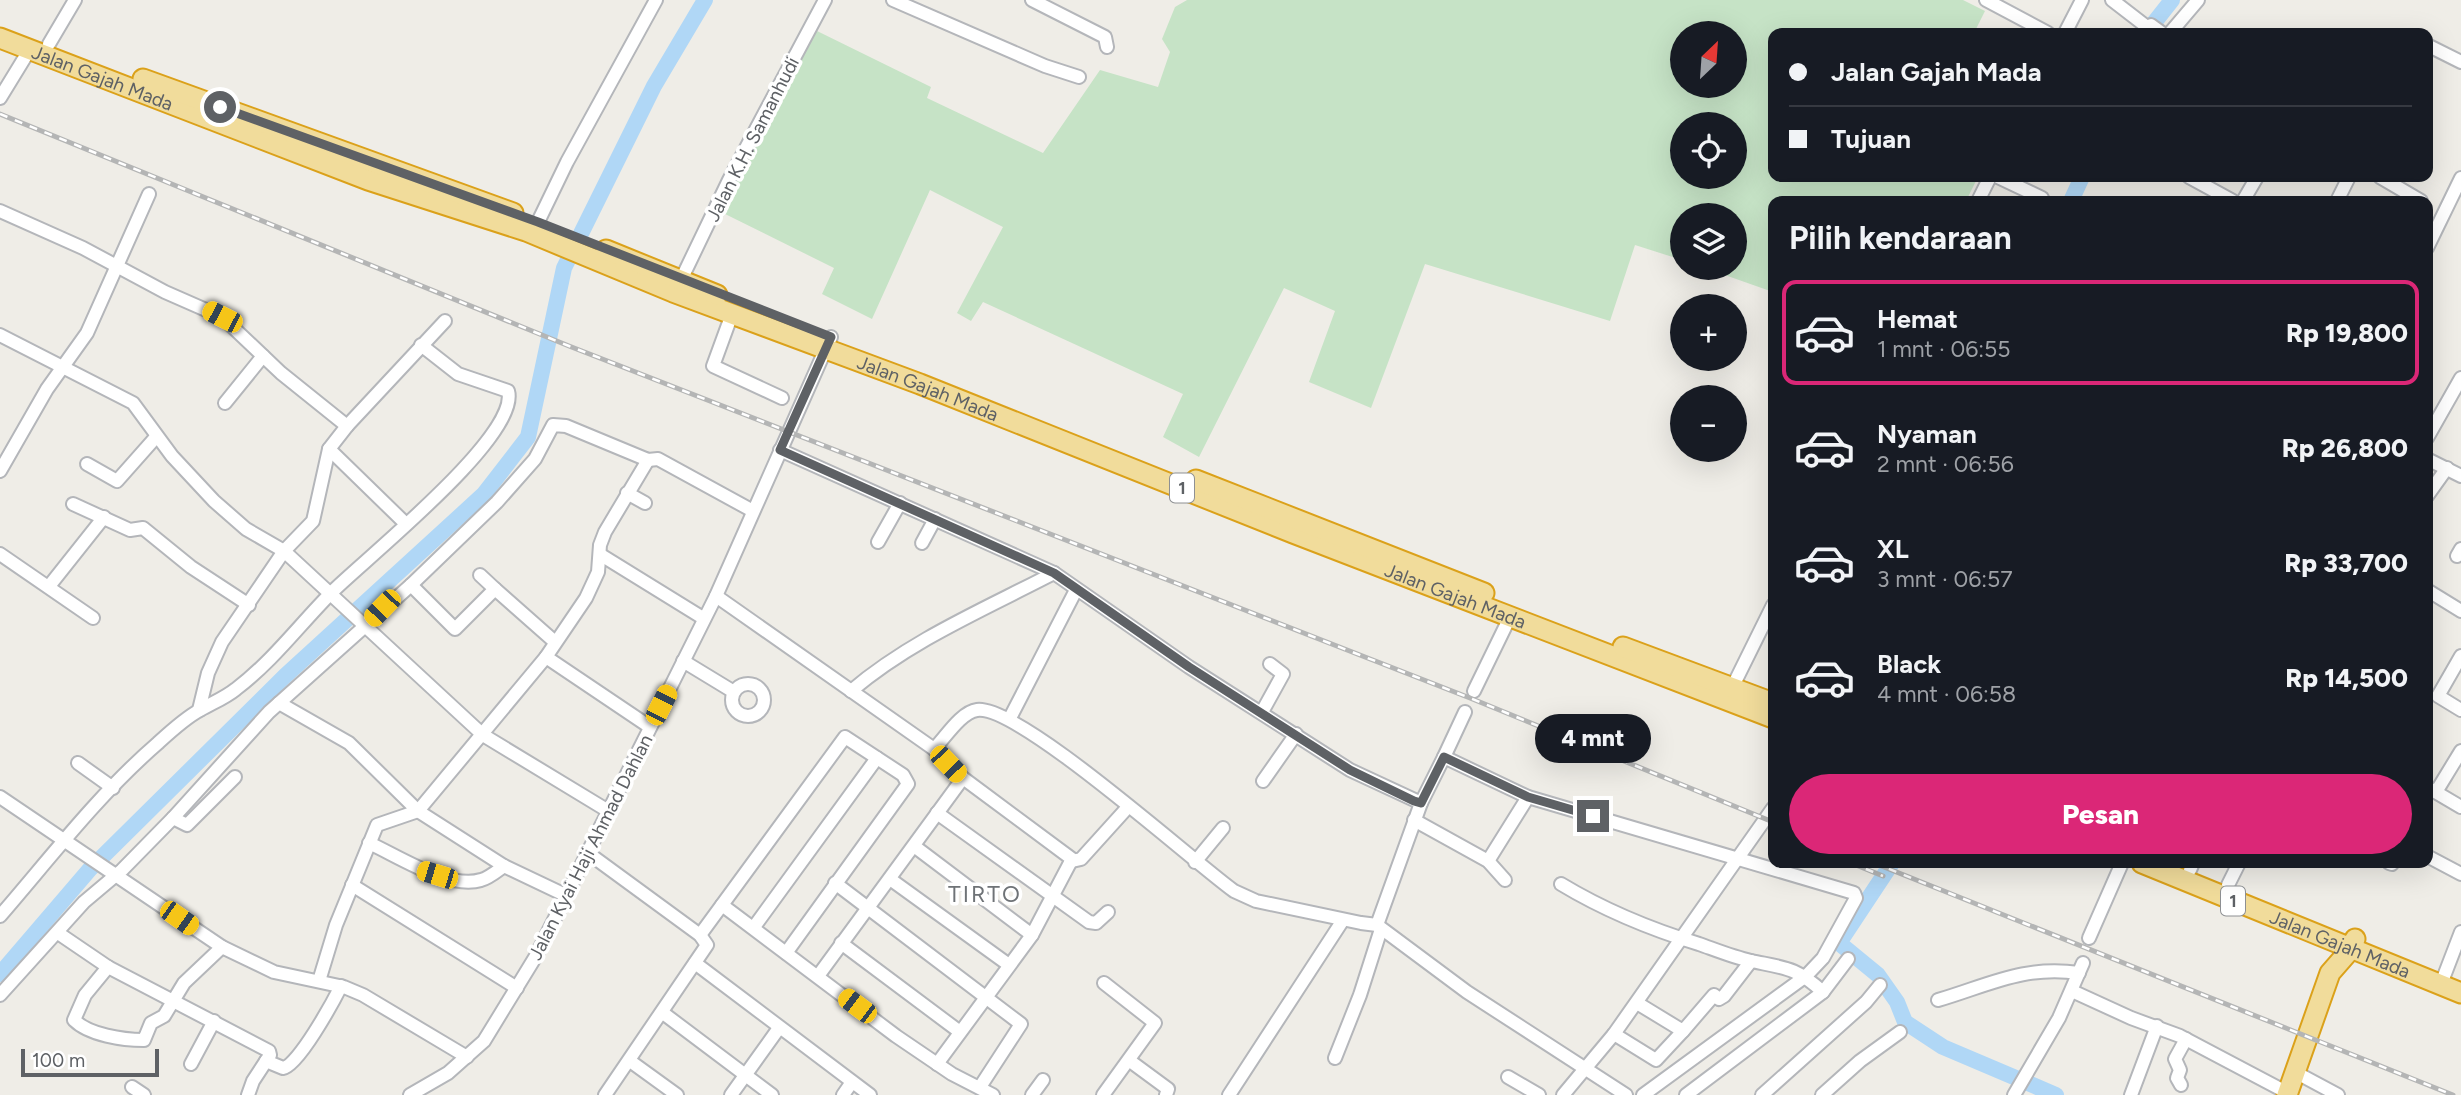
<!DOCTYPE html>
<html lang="id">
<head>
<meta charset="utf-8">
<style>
  body { margin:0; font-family:Figtree,sans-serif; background:#242831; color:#f1f3f6; height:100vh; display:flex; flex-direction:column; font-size:26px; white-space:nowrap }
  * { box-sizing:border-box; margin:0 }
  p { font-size:23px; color:#9ea1a6 }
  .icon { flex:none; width:38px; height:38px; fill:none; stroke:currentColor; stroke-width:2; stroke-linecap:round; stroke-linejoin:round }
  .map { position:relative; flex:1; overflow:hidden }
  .drawer { position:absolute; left:1768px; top:196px; width:665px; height:672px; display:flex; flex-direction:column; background:#171b24; border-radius:14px; box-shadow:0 7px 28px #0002 }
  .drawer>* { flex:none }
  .banner { position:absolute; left:1768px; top:28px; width:665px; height:154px; border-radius:14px; box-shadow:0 7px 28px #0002; display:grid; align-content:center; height:154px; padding:0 21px; background:#171b24 }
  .needle { width:46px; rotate:25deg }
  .tools { position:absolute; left:1670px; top:21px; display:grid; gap:14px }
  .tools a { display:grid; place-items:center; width:77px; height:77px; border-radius:50%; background:#171b24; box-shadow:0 7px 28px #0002; font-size:35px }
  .scale { position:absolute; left:21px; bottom:18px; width:138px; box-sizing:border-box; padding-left:7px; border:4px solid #5e6165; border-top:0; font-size:19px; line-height:24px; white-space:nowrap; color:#5e6165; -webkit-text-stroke:5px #fff; paint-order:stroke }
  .end { position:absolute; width:32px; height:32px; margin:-16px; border:9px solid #5e6165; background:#fff; box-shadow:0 0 0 4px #fff }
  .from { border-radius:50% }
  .bubble { position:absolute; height:49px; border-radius:24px; background:#171b24; box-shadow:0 7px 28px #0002; font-size:23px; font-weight:800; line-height:49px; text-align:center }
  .car { position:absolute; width:21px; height:42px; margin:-21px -10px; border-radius:9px; box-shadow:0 0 5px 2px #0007; background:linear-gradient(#f5c518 24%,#345 0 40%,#f5c518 0 76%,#345 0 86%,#f5c518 0) }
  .banner b { display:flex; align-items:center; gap:24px; height:66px; font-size:26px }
  .banner b+b { border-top:2px solid #363941 }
  .banner i { width:18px; height:18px; background:#f1f3f6 }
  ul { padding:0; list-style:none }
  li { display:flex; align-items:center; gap:21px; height:105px; margin:0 14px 10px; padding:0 7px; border:4px solid transparent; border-radius:14px }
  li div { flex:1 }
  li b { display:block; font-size:26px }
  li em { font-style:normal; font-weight:800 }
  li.active { border-color:#db2777 }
  li>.icon { width:63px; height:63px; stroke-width:1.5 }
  h2 { padding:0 21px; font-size:32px; line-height:84px }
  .primary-button { display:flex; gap:14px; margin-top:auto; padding:14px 21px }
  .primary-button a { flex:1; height:80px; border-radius:42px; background:#db2777; color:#fff; font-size:28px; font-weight:800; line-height:80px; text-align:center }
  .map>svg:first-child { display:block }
</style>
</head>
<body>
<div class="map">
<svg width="2461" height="1095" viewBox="0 0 2461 1095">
  <rect width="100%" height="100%" fill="#efede7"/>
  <path fill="#c6e3c6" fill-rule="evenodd" d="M 1187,0 L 1963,0 L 1985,11 L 1974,33 L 1773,33 L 1773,177 L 1978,177 L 1966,201 L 1773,201 L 1773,292 L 1705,268 L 1734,268 L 1734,215 L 1682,215 L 1682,260 L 1635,245 L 1610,321 L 1425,264 L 1371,408 L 1309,382 L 1335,311 L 1284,288 L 1199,457 L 1163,437 L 1183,394 L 983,302 L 971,321 L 957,313 L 1003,227 L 930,190 L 872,319 L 822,294 L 834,268 L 719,211 L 815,30 L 931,87 L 927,98 L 1043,153 L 1100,70 L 1158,87 L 1170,52 L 1162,39 L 1175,7 ZM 1682,33 L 1734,33 L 1734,86 L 1682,86 ZM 1682,124 L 1734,124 L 1734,177 L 1682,177 Z"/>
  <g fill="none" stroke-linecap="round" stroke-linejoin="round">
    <g stroke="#b0d7f6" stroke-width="16">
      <polyline points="2146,33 2172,0"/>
      <polyline points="2071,201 2082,177"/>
      <polyline points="1892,863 1839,943 1878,975 1897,1002 1905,1022 1943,1047 2056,1095"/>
      <polyline points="0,974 90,869 285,676 484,494 528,437 564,268 654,86 705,0"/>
    </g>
    <g stroke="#b4b6ba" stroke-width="16">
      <g id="minor">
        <polyline points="893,0 1045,66 1079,77"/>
        <polyline points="1032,0 1105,37 1107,47"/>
        <polyline points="1986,0 2048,33"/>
        <polyline points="2112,0 2147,27 2151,25 2162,33"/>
        <polyline points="2065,33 2082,0"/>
        <polyline points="2170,33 2198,0"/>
        <polyline points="49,44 75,0"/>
        <polyline points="2427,45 2461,62"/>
        <polyline points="0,98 30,49"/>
        <polyline points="1998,177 2042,198"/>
        <polyline points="2189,177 2233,201"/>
        <polyline points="2380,177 2421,201"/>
        <polyline points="1978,201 1990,177"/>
        <polyline points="2243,201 2257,177"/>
        <polyline points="2337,201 2349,177"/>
        <polyline points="0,211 83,248 165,292 222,317 281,373 347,426 329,449 313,521 284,551 222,642 208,673 199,710"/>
        <polyline points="538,222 567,162 656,0"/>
        <polyline points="2427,248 2461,178"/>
        <polyline points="681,280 729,180 825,0"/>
        <polyline points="732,314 713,366 782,398"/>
        <polyline points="0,335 133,403 172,456 214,501 246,529 284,551 483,735 610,812"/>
        <polyline points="225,403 263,356"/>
        <polyline points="347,426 445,321"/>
        <polyline points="2427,438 2461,378"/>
        <polyline points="329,449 406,524"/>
        <polyline points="780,450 1054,573 1189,667 1350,770 1421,803 1444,757 1528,797 1854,893 1856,898 1823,958 1806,976 1643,1095"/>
        <polyline points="2427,459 2461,476"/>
        <polyline points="648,460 605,532 600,545 598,572 586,598 546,657 650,727"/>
        <polyline points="87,464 117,481 156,437"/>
        <polyline points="0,471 47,389 87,333 149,194"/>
        <polyline points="627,493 645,503"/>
        <polyline points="2427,496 2447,468"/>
        <polyline points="73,504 130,530 143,528 191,567 249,605"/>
        <polyline points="878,542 900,503"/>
        <polyline points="922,543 935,519"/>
        <polyline points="0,554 93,618"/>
        <polyline points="601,555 703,618"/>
        <polyline points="2457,556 2461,549"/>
        <polyline points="480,575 495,589"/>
        <polyline points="50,585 104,517"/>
        <polyline points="411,585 455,629 495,589 555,642"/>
        <polyline points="2427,590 2461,611"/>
        <polyline points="716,596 934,749 963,778 1072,859 1032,935 937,1064"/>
        <polyline points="2461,656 2438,696 2461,710"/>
        <polyline points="546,657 418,811 504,866 565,895"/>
        <polyline points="683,661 734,692"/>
        <circle cx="748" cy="700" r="16"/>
        <path d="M 851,691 C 911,640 985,609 1054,573"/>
        <polyline points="1474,691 1510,617"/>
        <polyline points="1729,694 1773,605"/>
        <polyline points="279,703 349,743 418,811 377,825 336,925 319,981"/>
        <polyline points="1262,712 1283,674 1270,664"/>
        <polyline points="1010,718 1076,590"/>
        <path d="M 934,749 C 945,738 961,712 977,710 C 1018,704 1191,860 1234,891 L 1256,901 L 1361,923 L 1377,925 L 1421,803"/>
        <polyline points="1444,757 1465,712"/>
        <polyline points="78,763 113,788"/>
        <polyline points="1263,781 1296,734"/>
        <polyline points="2427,787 2461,807"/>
        <polyline points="2436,792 2461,751"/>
        <polyline points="0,797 222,947 274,972 344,987 363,995 467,1057"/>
        <polyline points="937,813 1089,922 1096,923 1108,912"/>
        <polyline points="173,818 187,825 235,777"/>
        <polyline points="1414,820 1488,861 1505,880"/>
        <path d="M 369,843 C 398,856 449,890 481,880 C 489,878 497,871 504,866"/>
        <polyline points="914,846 1032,935"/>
        <polyline points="588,853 700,935 707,945 605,1095"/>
        <polyline points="2427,856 2461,874"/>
        <polyline points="1072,861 1081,859 1128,807"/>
        <polyline points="1488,861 1528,797"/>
        <polyline points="1195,862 1223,828"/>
        <polyline points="2389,863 2392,864"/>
        <polyline points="2190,870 2193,863"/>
        <polyline points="890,879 1009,965"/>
        <polyline points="835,883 1021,1024 980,1087"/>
        <path d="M 1561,884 C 1604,910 1650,929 1699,944 C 1716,950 1733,957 1751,961 C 1785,968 1796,967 1823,992"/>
        <polyline points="352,885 517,988"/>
        <polyline points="2228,885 2239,863"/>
        <polyline points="722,905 896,1036 952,1074 993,1095"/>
        <path d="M 0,916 C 51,857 99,794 158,743 C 170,732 185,718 200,710 C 212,703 225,698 236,689 C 274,660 300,624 333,591 C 365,559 521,435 508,391 L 458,374 L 421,345"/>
        <polyline points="1377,925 1467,992 1626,1095"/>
        <polyline points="754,927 877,758"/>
        <polyline points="58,933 108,967 269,1051 270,1055 253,1081 248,1095"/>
        <polyline points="700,935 845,737 903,775 908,784 786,953"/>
        <polyline points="2089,938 2122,863"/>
        <polyline points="841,943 960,1032"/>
        <polyline points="695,963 870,1095"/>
        <path d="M 108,967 L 85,995 L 74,1020 C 89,1035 123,1040 144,1040 L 151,1023 L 164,1016 L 184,983 L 222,947"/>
        <polyline points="818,976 963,778"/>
        <polyline points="2441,984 2461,932"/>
        <polyline points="2072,991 2131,1018 2180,1036 2288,1093"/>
        <polyline points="0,995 84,902 122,870 173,818 269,712 411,585 497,502 535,459 553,425 566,426 648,460 658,459 753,511"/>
        <path d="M 1938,1000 C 1989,985 2024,965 2079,973"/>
        <polyline points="1637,1003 1683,1031 1714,995 1719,999 1724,996 1751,961"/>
        <polyline points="663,1013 772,1095"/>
        <polyline points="1614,1034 1656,1060 1683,1031"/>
        <polyline points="1335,1058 1360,995 1381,929"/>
        <path d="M 266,1061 L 283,1068 C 298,1066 333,1002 341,986"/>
        <polyline points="630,1061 677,1095"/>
        <polyline points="1130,1061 1168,1089 1166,1095"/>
        <polyline points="191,1064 214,1021"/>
        <polyline points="2295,1072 2338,1095"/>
        <polyline points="1508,1077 1539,1095"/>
        <polyline points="2181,1085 2177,1078 2180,1070 2175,1059 2186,1039"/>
        <polyline points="132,1087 144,1095"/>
        <polyline points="410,1095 448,1073 484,1041 536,956 716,596 831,337"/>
        <polyline points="731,1095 779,1028"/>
        <polyline points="843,1095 852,1082"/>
        <polyline points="1032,1095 1043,1080"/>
        <polyline points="1103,1095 1155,1023 1104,983"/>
        <polyline points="1229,1095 1343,920"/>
        <polyline points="1563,1095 1614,1034 1773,808"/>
        <polyline points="1686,1095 1823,992 1848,959"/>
        <polyline points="1762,1095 1866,1002 1880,985"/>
        <polyline points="1822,1095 1860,1061 1900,1032"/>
        <polyline points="2014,1095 2059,1018 2083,963"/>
        <polyline points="2131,1095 2157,1026"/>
      </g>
    </g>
    <g stroke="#dba11a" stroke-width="23">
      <g id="highway">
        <path id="s1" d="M 0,38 L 368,180 L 526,231 L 673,292 L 920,384 L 1293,533 L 1773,718"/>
        <polyline points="143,79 513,213"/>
        <polyline points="606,250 717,295"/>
        <polyline points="1196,480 1484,593"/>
        <polyline points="1623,647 1773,703"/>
        <path id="s2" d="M 2142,863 L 2461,993"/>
        <polyline points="2287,1095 2330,973 2351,949 2355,939"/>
      </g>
    </g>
    <use href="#minor" stroke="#fff" stroke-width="12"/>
    <use href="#highway" stroke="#f1dc9b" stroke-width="19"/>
    <g stroke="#b4b5b5" stroke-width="5">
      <g id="rail">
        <polyline points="0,114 569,346 1470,698 1773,822"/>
        <polyline points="1851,863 1883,876"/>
        <polyline points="1874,863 2453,1095"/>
      </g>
    </g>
    <use href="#rail" stroke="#fff" stroke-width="2.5" stroke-dasharray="8" stroke-linecap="butt"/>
  </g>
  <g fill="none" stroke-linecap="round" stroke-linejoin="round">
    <polyline stroke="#5e6165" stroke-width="9" points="220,107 538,222 831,337 780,450 1054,573 1189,667 1350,770 1414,801 1421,803 1444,757 1528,797 1593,816"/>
  </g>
  <g text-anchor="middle" stroke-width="7" stroke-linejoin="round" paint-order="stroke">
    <g fill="#fff" stroke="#8e9093" stroke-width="2">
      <rect x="1170" y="473.5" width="24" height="29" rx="5"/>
      <rect x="2221" y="886.5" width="24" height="29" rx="5"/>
    </g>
    <g font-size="18" font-weight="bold" fill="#5e6165">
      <text x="1182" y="494">1</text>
      <text x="2233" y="907">1</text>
    </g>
    <g font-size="19" fill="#5e6165" stroke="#fff">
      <text dy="7" stroke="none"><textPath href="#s1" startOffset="110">Jalan Gajah Mada</textPath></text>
      <text transform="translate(752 139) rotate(-63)" y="7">Jalan K.H. Samanhudi</text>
      <text dy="7" stroke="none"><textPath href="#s1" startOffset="992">Jalan Gajah Mada</textPath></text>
      <text dy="7" stroke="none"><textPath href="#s1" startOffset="1559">Jalan Gajah Mada</textPath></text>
      <text transform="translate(590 847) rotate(-63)" y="7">Jalan Kyai Haji Ahmad Dahlan</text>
      <text dy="7" stroke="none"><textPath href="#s2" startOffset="214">Jalan Gajah Mada</textPath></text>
    </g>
    <g font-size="23" letter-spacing="2" fill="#6f7377" stroke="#fff">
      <text x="985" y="902">TIRTO</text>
    </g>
  </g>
</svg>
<div class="tools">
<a><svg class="needle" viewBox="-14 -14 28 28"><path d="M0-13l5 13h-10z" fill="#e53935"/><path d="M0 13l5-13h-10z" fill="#9ea1a6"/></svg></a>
<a><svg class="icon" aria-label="locate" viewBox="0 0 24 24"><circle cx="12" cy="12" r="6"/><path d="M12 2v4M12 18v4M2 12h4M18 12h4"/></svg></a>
<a><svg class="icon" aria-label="layers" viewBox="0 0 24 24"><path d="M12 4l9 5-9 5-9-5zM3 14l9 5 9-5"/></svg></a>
<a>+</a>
<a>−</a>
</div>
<div class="scale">100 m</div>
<i class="end from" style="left:220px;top:107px"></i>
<i class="end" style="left:1593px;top:816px"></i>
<div class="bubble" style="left:1535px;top:714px;width:116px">4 mnt</div>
<i class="car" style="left:222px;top:317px;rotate:297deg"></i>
<i class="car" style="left:382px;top:608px;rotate:224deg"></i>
<i class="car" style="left:661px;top:705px;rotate:27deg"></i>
<i class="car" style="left:948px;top:764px;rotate:136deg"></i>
<i class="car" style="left:437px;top:875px;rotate:287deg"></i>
<i class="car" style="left:179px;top:918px;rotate:125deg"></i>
<i class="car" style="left:857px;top:1006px;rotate:307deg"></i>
<div class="banner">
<b><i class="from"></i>Jalan Gajah Mada</b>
<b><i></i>Tujuan</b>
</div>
<section class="drawer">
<h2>Pilih kendaraan</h2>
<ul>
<li class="active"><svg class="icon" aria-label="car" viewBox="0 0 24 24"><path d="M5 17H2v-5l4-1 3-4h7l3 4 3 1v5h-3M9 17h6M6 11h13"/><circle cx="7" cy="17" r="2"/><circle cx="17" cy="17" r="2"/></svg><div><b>Hemat</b><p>1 mnt · 06:55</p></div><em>Rp 19,800</em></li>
<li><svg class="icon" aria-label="car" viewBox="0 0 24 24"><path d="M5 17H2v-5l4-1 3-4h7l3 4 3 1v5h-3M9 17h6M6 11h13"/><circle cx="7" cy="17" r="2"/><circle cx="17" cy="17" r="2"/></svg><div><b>Nyaman</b><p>2 mnt · 06:56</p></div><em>Rp 26,800</em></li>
<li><svg class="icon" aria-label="car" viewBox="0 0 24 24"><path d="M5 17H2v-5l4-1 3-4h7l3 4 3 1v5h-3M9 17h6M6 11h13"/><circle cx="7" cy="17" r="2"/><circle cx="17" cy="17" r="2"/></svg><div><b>XL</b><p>3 mnt · 06:57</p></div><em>Rp 33,700</em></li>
<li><svg class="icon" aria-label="car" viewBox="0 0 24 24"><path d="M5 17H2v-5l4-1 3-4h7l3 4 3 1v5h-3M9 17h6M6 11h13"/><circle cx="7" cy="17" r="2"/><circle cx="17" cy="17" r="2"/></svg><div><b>Black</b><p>4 mnt · 06:58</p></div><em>Rp 14,500</em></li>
</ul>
<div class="primary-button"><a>Pesan</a></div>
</section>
</div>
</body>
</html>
